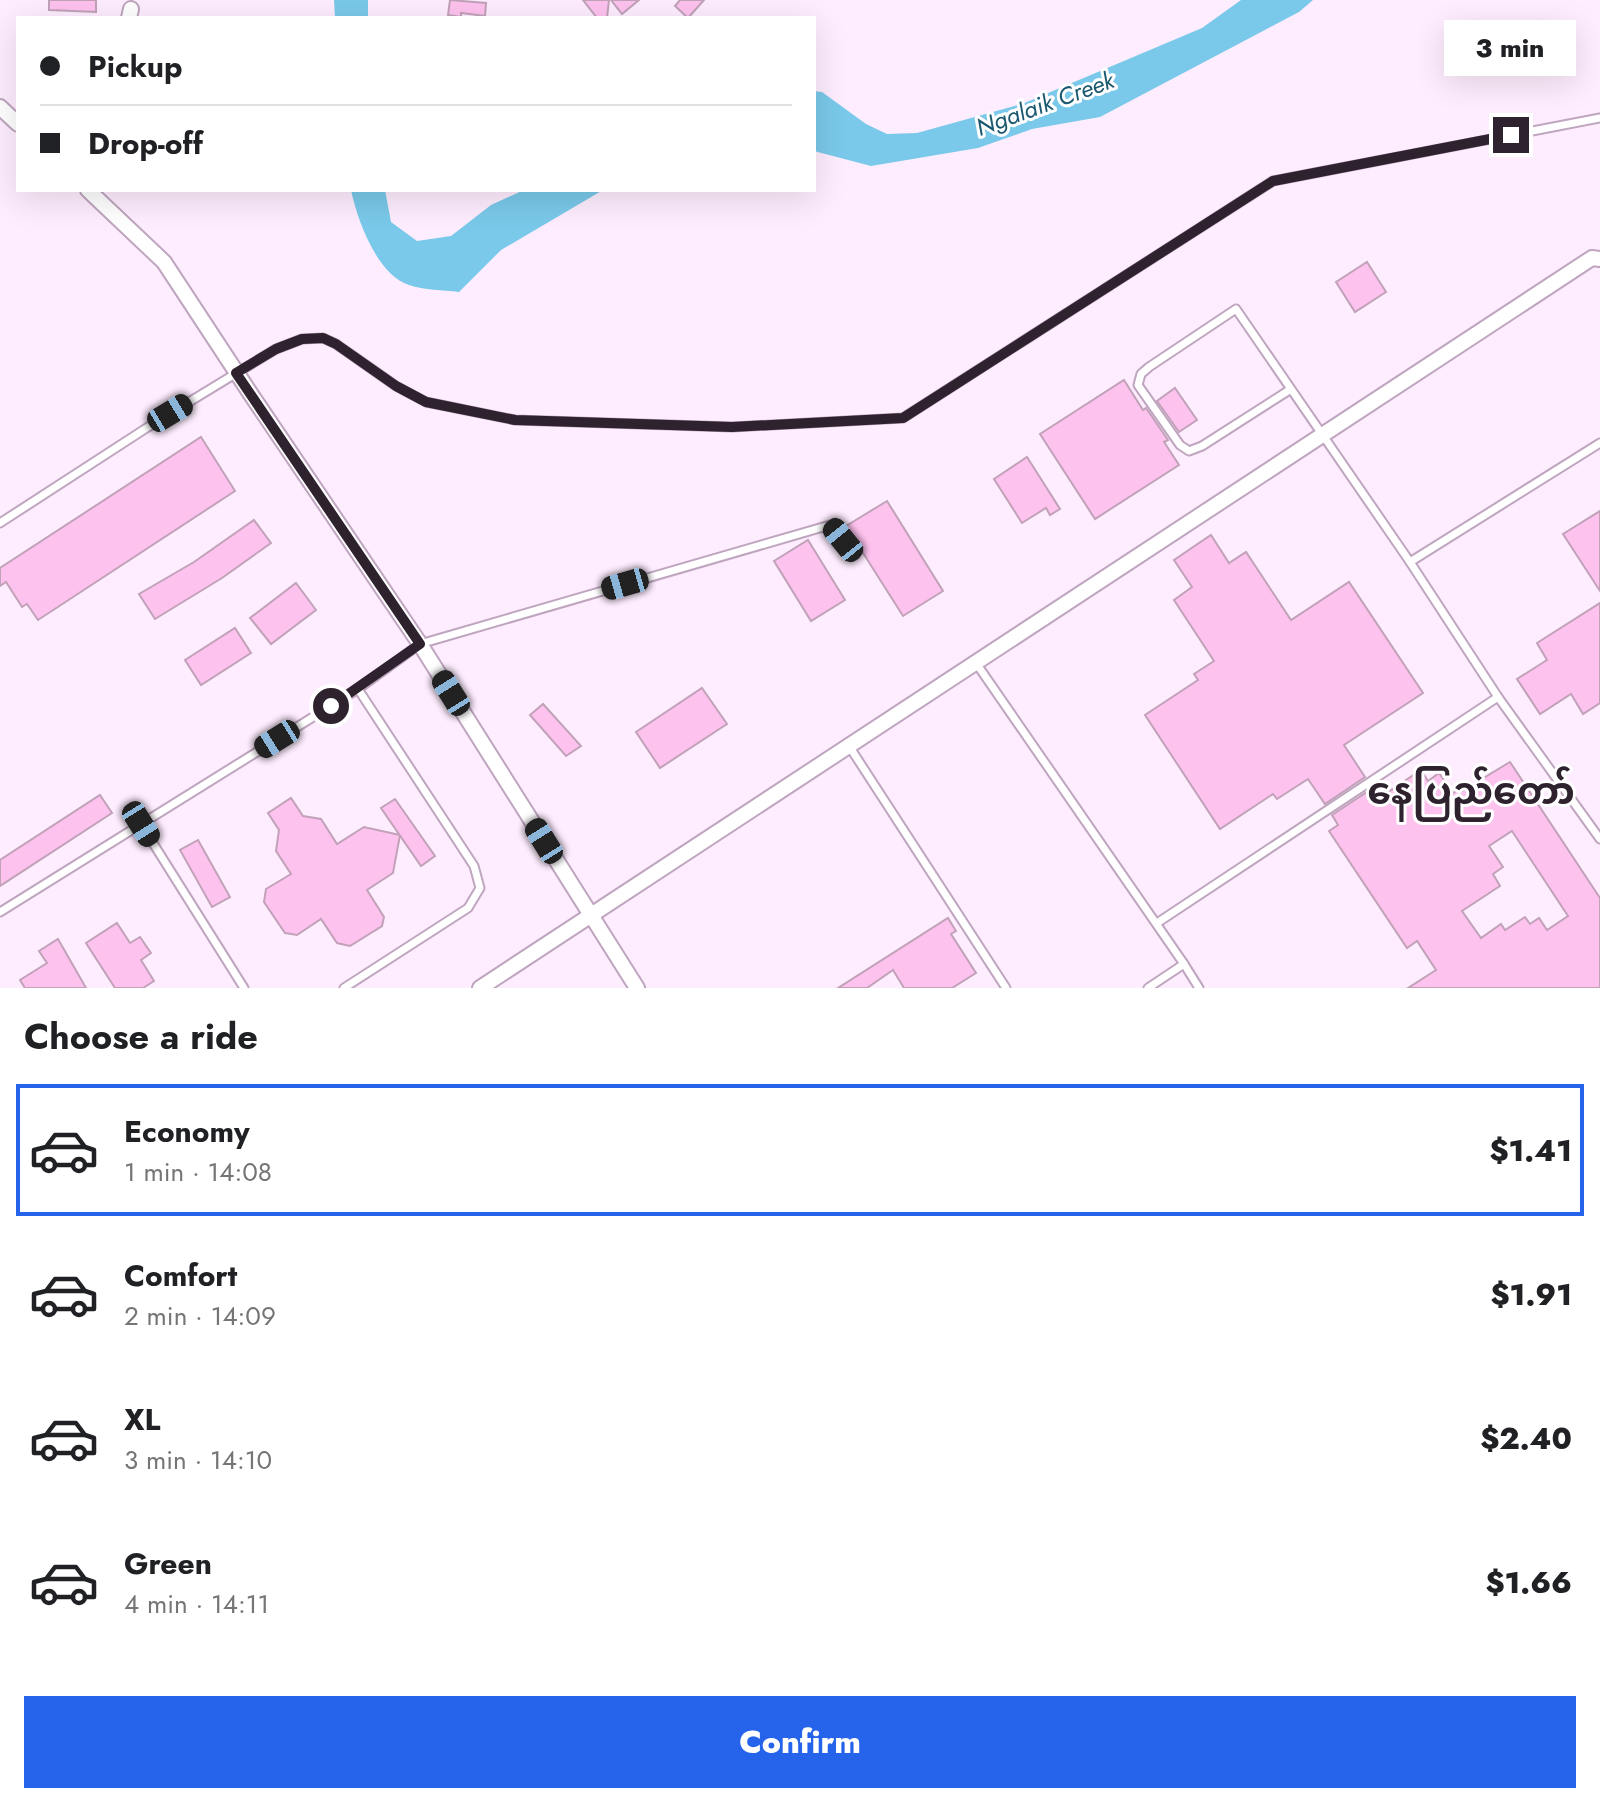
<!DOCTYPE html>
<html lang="en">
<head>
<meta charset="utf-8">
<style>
  body { margin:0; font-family:Jost,"Noto Sans Myanmar",sans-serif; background:#f2f2f2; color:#202124; height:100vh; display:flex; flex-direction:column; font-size:30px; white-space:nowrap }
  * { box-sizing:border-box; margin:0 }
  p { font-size:26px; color:#757577 }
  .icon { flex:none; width:44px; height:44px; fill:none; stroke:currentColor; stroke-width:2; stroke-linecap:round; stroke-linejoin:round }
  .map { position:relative; height:988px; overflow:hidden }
  .side { display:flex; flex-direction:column; background:#fff; flex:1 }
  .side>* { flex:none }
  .top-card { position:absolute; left:16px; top:16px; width:800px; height:176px; border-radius:0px; box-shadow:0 8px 32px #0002; display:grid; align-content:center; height:176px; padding:0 24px; background:#fff }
  .end { position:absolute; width:36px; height:36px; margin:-18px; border:10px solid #2d222d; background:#fff; box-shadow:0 0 0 4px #fff }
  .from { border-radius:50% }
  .bubble { position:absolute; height:56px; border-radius:0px; background:#fff; box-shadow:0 8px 32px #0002; font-size:26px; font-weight:800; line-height:56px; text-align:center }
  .car { position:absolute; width:24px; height:48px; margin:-24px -12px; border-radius:10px; box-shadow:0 0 6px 2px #0007; background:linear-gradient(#222 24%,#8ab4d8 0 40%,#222 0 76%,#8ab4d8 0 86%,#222 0) }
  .top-card b { display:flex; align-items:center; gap:28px; height:76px; font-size:30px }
  .top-card b+b { border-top:2px solid #e0e0e0 }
  .top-card i { width:20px; height:20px; background:#202124 }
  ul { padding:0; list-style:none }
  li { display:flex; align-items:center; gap:24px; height:132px; margin:0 16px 12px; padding:0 8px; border:4px solid transparent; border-radius:0px }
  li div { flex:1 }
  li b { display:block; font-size:30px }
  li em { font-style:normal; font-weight:800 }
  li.current { border-color:#2563eb }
  li>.icon { width:72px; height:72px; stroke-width:1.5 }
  h2 { padding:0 24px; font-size:36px; line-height:96px }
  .cta { display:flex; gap:16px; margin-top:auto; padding:16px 24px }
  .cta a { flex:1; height:92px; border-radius:0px; background:#2563eb; color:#fff; font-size:32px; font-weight:800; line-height:92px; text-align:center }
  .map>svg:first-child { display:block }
</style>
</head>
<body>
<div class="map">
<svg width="1600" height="988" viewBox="0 0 1600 988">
  <rect width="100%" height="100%" fill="#feedfe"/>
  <g fill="#7ac9ea">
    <polygon points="334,0 368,0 368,18 335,18"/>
    <polygon points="1241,0 1313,0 1299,12 1100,117 1032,129 978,148 871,166 814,151 814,91 822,92 866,124 887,134 917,133 1022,104 1202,28"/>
    <path d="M 351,190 L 385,190 L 391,222 L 417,241 L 451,236 L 491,205 L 524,190 L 603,190 L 501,250 L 459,292 C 443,290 424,290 409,285 C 377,275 357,219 351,190 Z"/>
  </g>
  <g fill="#fec2ef" stroke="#c1a2b9" stroke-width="2" fill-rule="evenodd">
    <polygon points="49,0 96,0 96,12 49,10"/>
    <polygon points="450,0 486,3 485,16 461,13 461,17 448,15"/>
    <polygon points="583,0 609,0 607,18 597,18"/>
    <polygon points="611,0 639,0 622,14"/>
    <polygon points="680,0 704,0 688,18 675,6"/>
    <polygon points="1367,262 1386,292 1355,312 1336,282"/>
    <polygon points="1124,380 1143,410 1146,408 1168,440 1164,442 1179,465 1095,519 1040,434"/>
    <polygon points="1175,388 1197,420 1179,432 1157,401"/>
    <polygon points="201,437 235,491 38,620 27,604 22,607 6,582 0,586 0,568"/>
    <polygon points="1027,457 1060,509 1050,515 1046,508 1022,523 994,479"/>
    <polygon points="887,501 943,591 903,616 846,526"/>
    <polygon points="1600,511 1600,591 1563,534"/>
    <polygon points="254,520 271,543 222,578 155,619 139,594 194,562"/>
    <polygon points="1211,535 1229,563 1246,552 1291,620 1349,582 1423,693 1344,745 1365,777 1325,804 1308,779 1277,799 1273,794 1220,829 1145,715 1198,680 1194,674 1214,661 1174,600 1192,587 1174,560"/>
    <polygon points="808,540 845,600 811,621 774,561"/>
    <polygon points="296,583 316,610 271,644 250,618"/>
    <polygon points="1600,603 1600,703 1583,714 1571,694 1540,714 1517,679 1547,660 1537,643"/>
    <polygon points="235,628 251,653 201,685 185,660"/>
    <polygon points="702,688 727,724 660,768 636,732"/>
    <polygon points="543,704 581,746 566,756 530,715"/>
    <path d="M 1510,762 L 1600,898 L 1600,988 L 1408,988 L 1436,970 L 1417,941 L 1407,948 L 1329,831 L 1338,825 L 1332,815 L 1373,788 L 1379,798 L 1421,770 L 1428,781 L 1439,773 L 1453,793 L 1461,788 L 1462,791 ZM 1512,831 L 1568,916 L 1547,930 L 1539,918 L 1530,924 L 1525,917 L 1505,930 L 1501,924 L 1481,938 L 1462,911 L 1500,886 L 1493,874 L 1503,867 L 1489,846 Z"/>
    <polygon points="100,795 112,813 0,886 0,860"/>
    <polygon points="291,798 303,816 321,819 337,844 364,827 400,835 393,873 367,890 384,917 382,926 350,946 337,943 321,919 297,935 285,933 264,902 266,889 291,874 276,851 279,830 268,813"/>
    <polygon points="395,799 435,856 421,866 381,808"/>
    <polygon points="198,840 230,897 212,907 180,850"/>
    <polygon points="948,918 956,931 951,934 976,973 952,988 904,988 893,970 867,988 838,988"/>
    <polygon points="117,923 130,943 140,937 151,953 141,960 154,981 143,988 115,988 86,943"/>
    <polygon points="58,939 86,988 25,988 20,980 47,963 39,951"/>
  </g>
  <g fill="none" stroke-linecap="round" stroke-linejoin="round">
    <g stroke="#bfa5bf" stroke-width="11">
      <g id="service">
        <polyline points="1291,389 1202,446 1189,451 1180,445 1138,385 1141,374 1149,367 1236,309 1410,562 1498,697 1600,839"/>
        <polyline points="0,523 148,427 276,349 302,339 323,338 336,344 396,386 426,402 515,420 732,427 903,418 1273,181 1600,118"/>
        <polyline points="1410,562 1600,443"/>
        <polyline points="976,663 1184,964 1148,988"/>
        <polyline points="849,746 1006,988"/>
        <polyline points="141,824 244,988"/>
        <polyline points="0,912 358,689 420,644 830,525 855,555"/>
        <polyline points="1157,923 1498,697"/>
        <polyline points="1184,964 1199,988"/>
        <polyline points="344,988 468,908 480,888 474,866 358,689"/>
      </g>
    </g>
    <g stroke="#bfa5bf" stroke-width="18">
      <g id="minor">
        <polyline points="129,18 131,9"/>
        <polyline points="0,107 18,124"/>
        <polyline points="88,190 164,262 250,393 420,644 637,988"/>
        <polyline points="480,988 1592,258 1600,259"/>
      </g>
    </g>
    <use href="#service" stroke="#fff" stroke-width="7"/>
    <use href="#minor" stroke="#fff" stroke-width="14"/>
  </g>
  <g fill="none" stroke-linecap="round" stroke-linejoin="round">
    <polyline stroke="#2d222d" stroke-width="10" points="331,706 420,644 236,373 276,349 302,339 323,338 336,344 396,386 426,402 515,420 732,427 903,418 1273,181 1511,135"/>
  </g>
  <g text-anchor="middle" stroke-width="6" stroke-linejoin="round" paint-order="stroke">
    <g font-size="24" font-style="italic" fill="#19586f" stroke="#fff">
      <text transform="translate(1045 104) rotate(-20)" y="8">Ngalaik Creek</text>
    </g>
    <g font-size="38" font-weight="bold" fill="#2d222d" stroke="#fff">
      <text x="1471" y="804">နေပြည်တော်</text>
    </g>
  </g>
</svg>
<i class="end from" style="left:331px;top:706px"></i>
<i class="end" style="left:1511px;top:135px"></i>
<div class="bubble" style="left:1444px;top:20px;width:132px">3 min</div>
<i class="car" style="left:170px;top:413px;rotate:59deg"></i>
<i class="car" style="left:843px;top:540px;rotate:321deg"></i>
<i class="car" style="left:625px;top:584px;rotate:254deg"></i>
<i class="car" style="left:451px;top:693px;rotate:328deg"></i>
<i class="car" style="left:277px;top:739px;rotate:238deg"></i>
<i class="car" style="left:141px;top:824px;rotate:148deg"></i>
<i class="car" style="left:544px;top:841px;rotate:328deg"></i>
<div class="top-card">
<b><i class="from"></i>Pickup</b>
<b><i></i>Drop-off</b>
</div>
</div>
<section class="side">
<h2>Choose a ride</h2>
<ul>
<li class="current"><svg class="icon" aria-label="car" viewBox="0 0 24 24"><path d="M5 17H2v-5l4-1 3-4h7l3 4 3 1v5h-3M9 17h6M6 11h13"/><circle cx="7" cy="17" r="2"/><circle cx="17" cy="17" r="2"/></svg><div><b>Economy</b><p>1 min · 14:08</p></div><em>$1.41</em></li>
<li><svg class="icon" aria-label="car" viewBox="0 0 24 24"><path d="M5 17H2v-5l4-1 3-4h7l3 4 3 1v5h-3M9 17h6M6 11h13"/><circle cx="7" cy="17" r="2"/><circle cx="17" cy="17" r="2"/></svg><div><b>Comfort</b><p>2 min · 14:09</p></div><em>$1.91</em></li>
<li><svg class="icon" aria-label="car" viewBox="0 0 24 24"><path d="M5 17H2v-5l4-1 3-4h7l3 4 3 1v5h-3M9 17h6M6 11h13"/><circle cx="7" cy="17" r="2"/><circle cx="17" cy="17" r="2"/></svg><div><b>XL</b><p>3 min · 14:10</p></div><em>$2.40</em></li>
<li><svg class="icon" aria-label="car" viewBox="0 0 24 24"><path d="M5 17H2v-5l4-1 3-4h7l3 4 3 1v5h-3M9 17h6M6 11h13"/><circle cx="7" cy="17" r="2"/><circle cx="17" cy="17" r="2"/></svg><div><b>Green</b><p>4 min · 14:11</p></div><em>$1.66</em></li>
</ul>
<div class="cta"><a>Confirm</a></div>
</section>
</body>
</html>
